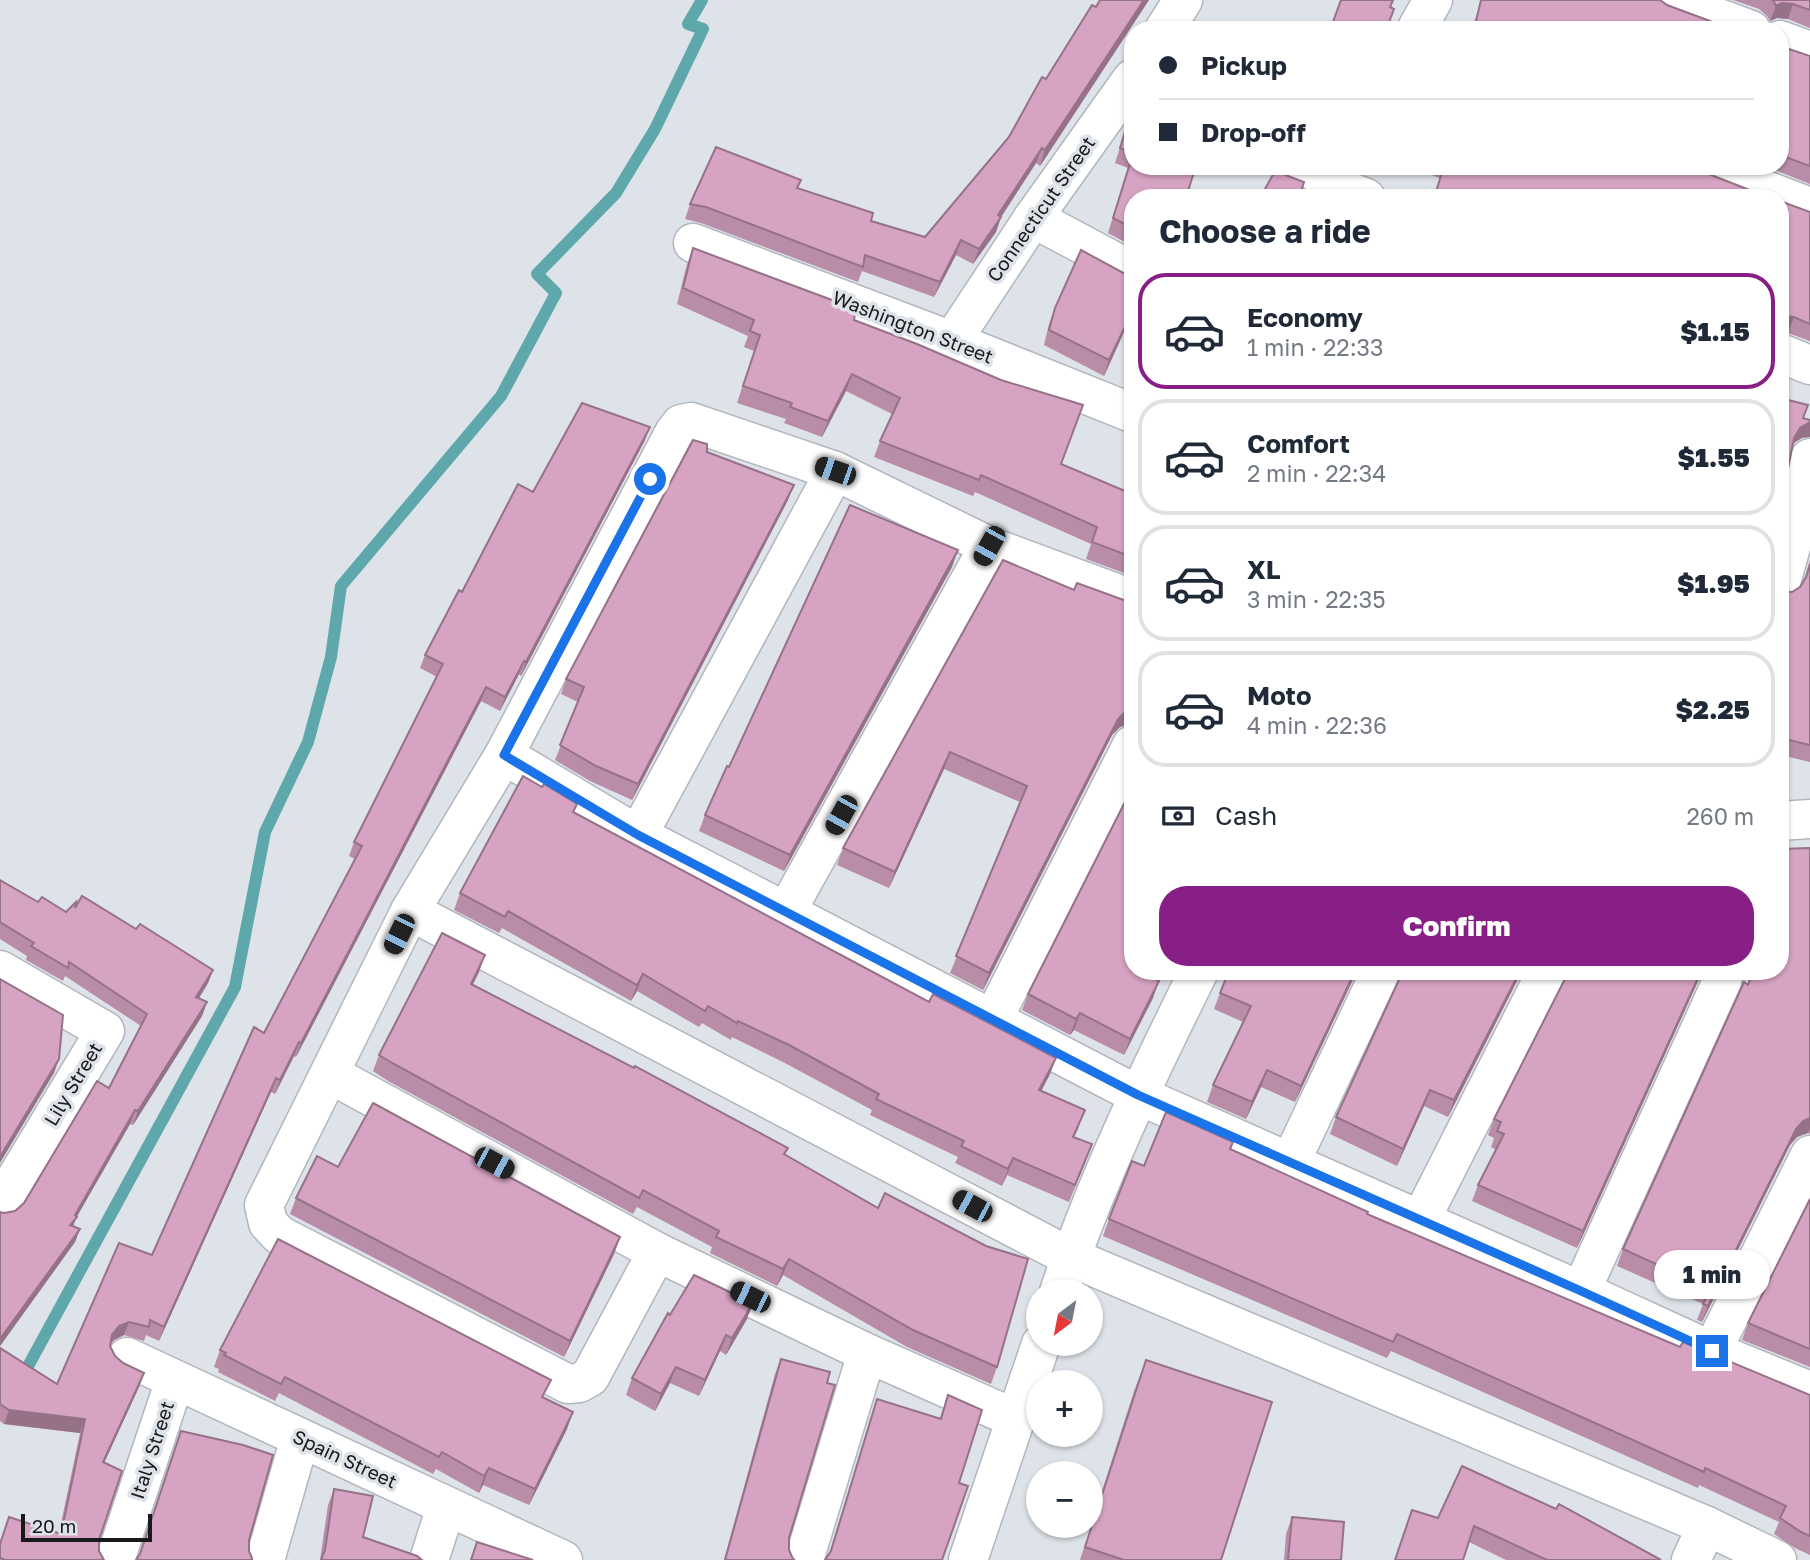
<!DOCTYPE html>
<html lang="en">
<head>
<meta charset="utf-8">
<style>
  body { margin:0; font-family:"Golos Text",sans-serif; background:#f2f2f3; color:#1f2937; height:100vh; display:flex; flex-direction:column; font-size:26px; white-space:nowrap }
  * { box-sizing:border-box; margin:0 }
  p { font-size:23px; color:#747a83 }
  .icon { flex:none; width:38px; height:38px; fill:none; stroke:currentColor; stroke-width:2; stroke-linecap:round; stroke-linejoin:round }
  .map { position:relative; flex:1; overflow:hidden }
  .panel { position:absolute; left:1124px; top:189px; width:665px; height:791px; display:flex; flex-direction:column; background:#fff; border-radius:28px; box-shadow:0 2px 5px #0004 }
  .panel>* { flex:none }
  .guide { position:absolute; left:1124px; top:21px; width:665px; height:154px; border-radius:28px; box-shadow:0 2px 5px #0004; display:grid; align-content:center; height:154px; padding:0 35px; background:#fff }
  .needle { width:46px; rotate:212deg }
  .fabs { position:absolute; left:1026px; top:1279px; display:grid; gap:14px }
  .fabs a { display:grid; place-items:center; width:77px; height:77px; border-radius:50%; background:#fff; box-shadow:0 2px 5px #0004; font-size:35px }
  .scale { position:absolute; left:21px; bottom:18px; width:131px; box-sizing:border-box; padding-left:7px; border:4px solid #17191b; border-top:0; font-size:19px; line-height:24px; white-space:nowrap; color:#17191b; -webkit-text-stroke:5px #dee3e9; paint-order:stroke }
  .end { position:absolute; width:32px; height:32px; margin:-16px; border:9px solid #1a73e8; background:#fff; box-shadow:0 0 0 4px #fff }
  .from { border-radius:50% }
  .bubble { position:absolute; height:49px; border-radius:24px; background:#fff; box-shadow:0 2px 5px #0004; font-size:23px; font-weight:800; line-height:49px; text-align:center }
  .car { position:absolute; width:21px; height:42px; margin:-21px -10px; border-radius:9px; box-shadow:0 0 5px 2px #0007; background:linear-gradient(#222 24%,#8ab4d8 0 40%,#222 0 76%,#8ab4d8 0 86%,#222 0) }
  .guide b { display:flex; align-items:center; gap:24px; height:66px; font-size:26px }
  .guide b+b { border-top:2px solid #e0e1e3 }
  .guide i { width:18px; height:18px; background:#1f2937 }
  ul { padding:0; list-style:none }
  li { display:flex; align-items:center; gap:21px; height:116px; margin:0 14px 10px; padding:0 21px; border:4px solid #e0e1e3; border-radius:28px }
  li div { flex:1 }
  li b { display:block; font-size:26px }
  li em { font-style:normal; font-weight:800 }
  li.current { border-color:#871f86 }
  li>.icon { width:63px; height:63px; stroke-width:1.5 }
  h2 { padding:0 35px; font-size:32px; line-height:84px }
  .pay { display:flex; align-items:center; gap:18px; height:77px; padding:0 35px; font-size:26px }
  .pay p { margin-inline-start:auto }
  .cta { display:flex; gap:14px; margin-top:auto; padding:14px 35px }
  .cta a { flex:1; height:80px; border-radius:28px; background:#871f86; color:#fff; font-size:28px; font-weight:800; line-height:80px; text-align:center }
  .map>svg:first-child { display:block }
</style>
</head>
<body>
<div class="map">
<svg width="1810" height="1560" viewBox="0 0 1810 1560">
  <rect width="100%" height="100%" fill="#dee3e9"/>
  <g fill="none" stroke-linecap="round" stroke-linejoin="round">
    <polyline stroke="#5ea8ab" stroke-width="12" points="21,1379 235,987 265,832 308,742 331,657 341,586 501,396 556,293 537,274 616,193 655,129 703,29 688,24 702,0"/>
    <g stroke="#b2b6bd" stroke-width="41">
      <g id="minor">
        <polyline points="1670,0 1751,30"/>
        <polyline points="1164,30 1183,0"/>
        <polyline points="1416,30 1433,0"/>
        <polyline points="1780,40 1810,51"/>
        <polyline points="1305,166 1345,190 1366,198"/>
        <polyline points="1703,166 1810,207"/>
        <polyline points="1033,218 1132,271"/>
        <polyline points="693,243 952,341 1132,413"/>
        <polyline points="952,341 1033,218 1132,79"/>
        <polyline points="1780,353 1810,365"/>
        <polyline points="1780,586 1797,525 1810,458"/>
        <polyline points="504,755 638,835 1138,1095 1581,1291 1712,1351 1810,1391"/>
        <polyline points="1780,821 1810,819"/>
        <polyline points="638,835 835,471"/>
        <polyline points="410,911 1070,1257 1707,1526 1777,1560"/>
        <polyline points="786,912 989,546"/>
        <polyline points="0,970 105,1031 0,1205"/>
        <polyline points="992,1021 1132,745"/>
        <polyline points="330,1074 657,1252 867,1353 1016,1419"/>
        <polyline points="1290,1163 1381,971"/>
        <polyline points="1420,1221 1547,971"/>
        <polyline points="657,1252 590,1377 579,1383 568,1384 279,1235 268,1223 264,1205 410,911 504,755 674,433 681,424 691,422 835,471 989,546 1132,599"/>
        <polyline points="1581,1291 1722,981 1724,971"/>
        <path d="M 1059,1292 C 1096,1181 1147,1076 1199,971"/>
        <polyline points="1712,1351 1810,1155"/>
        <polyline points="127,1357 563,1560"/>
        <polyline points="115,1560 175,1380"/>
        <polyline points="265,1560 300,1438"/>
        <polyline points="429,1560 446,1507"/>
        <polyline points="804,1560 867,1353"/>
        <polyline points="968,1560 1041,1344"/>
        <polyline points="1691,1560 1707,1526"/>
      </g>
    </g>
    <use href="#minor" stroke="#fff" stroke-width="38"/>
  </g>
  <g fill="#b98ca8">
    <polygon points="1149,0 1040,166 1036,163 1001,217 996,232 973,264 956,255 934,297 862,271 858,282 701,223 685,219 690,204 797,188 871,221 925,237 1009,137 1046,79 1096,7"/>
    <polygon points="1481,0 1667,5 1734,30 1472,30"/>
    <polygon points="1733,0 1810,0 1810,28 1788,19 1777,18 1770,21 1767,16 1759,9"/>
    <polygon points="1780,46 1810,56 1810,184 1765,166 1780,166"/>
    <polygon points="1130,116 1132,117 1132,166 1187,194 1132,198 1132,246 1108,233 1128,168 1115,163"/>
    <polygon points="1406,166 1694,166 1701,171 1770,198 1433,198 1440,178"/>
    <polygon points="1780,201 1810,212 1810,341 1788,333 1780,332"/>
    <polygon points="693,248 854,320 1061,464 1132,494 1132,576 1086,559 1091,544 975,492 973,496 874,457 880,441 892,414 846,391 822,437 784,423 786,419 737,403 754,351 744,347 748,336 677,304 687,264"/>
    <polygon points="1127,275 1132,276 1132,335 1124,332 1104,376 1044,345 1049,324 1055,308"/>
    <polygon points="645,440 521,676 519,674 500,711 481,701 296,1057 294,1056 275,1094 271,1092 159,1341 146,1335 144,1341 124,1335 114,1340 111,1344 110,1346 115,1356 123,1363 144,1373 139,1387 104,1463 99,1551 104,1560 0,1560 0,1542 9,1517 59,1533 80,1433 4,1424 0,1421 0,1348 57,1384 152,1255 264,1033 355,859 349,856 354,842 437,677 420,668 425,655 462,592 533,492"/>
    <polygon points="707,452 788,500 632,800 590,781 555,760 578,702 561,694 566,679"/>
    <polygon points="1810,560 1810,762 1780,755 1780,591 1792,592 1800,587 1804,581"/>
    <polygon points="952,567 784,871 699,831 705,815"/>
    <polygon points="1074,590 1132,603 1132,724 1130,723 1120,727 1112,735 983,990 950,973 1020,802 944,769 889,888 837,865 843,848"/>
    <polygon points="542,787 577,804 574,812 856,963 929,1002 1056,1058 1050,1074 1041,1091 1079,1127 1074,1137 1086,1161 1069,1202 1007,1175 1002,1186 955,1163 958,1157 870,1115 872,1110 783,1062 732,1037 731,1040 702,1023 699,1027 637,991 631,1001 502,928 499,933 454,910 460,893"/>
    <polygon points="1810,848 1810,1134 1808,1133 1797,1137 1790,1145 1702,1322 1697,1320 1703,1304 1617,1266 1623,1249 1748,984 1752,971 1780,971"/>
    <polygon points="0,880 38,902 66,912 75,908 136,929 213,970 208,983 199,998 207,1002 202,1016 133,1125 130,1124 76,1218 73,1226 80,1229 75,1242 0,1346 0,1212 4,1213 15,1211 24,1203 109,1088 141,1026 65,976 63,981 26,960 27,956 0,939"/>
    <polygon points="1132,971 1156,971 1153,978 1153,998 1124,1055 1074,1030 1070,1035 1022,1010 1028,994"/>
    <polygon points="1357,971 1295,1102 1261,1087 1246,1119 1207,1102 1213,1085 1243,1022 1214,1009 1220,993"/>
    <polygon points="1403,971 1522,971 1448,1117 1424,1106 1397,1166 1330,1134 1336,1117"/>
    <polygon points="479,972 473,984 785,1155 997,1367 991,1384 907,1347 783,1275 777,1286 710,1253 712,1247 637,1207 633,1214 388,1081 373,1071 379,1055"/>
    <polygon points="1699,979 1577,1248 1472,1201 1478,1185 1496,1150 1491,1147 1494,1138 1488,1135 1494,1119"/>
    <polygon points="1231,1149 1367,1214 1680,1347 1810,1395 1810,1555 1795,1548 1774,1534 1779,1522 1699,1485 1698,1488 1391,1351 1387,1358 1103,1236 1109,1219 1144,1166"/>
    <polygon points="338,1167 620,1237 614,1254 564,1357 290,1214 296,1198"/>
    <polygon points="1810,1199 1810,1367 1742,1340 1748,1323"/>
    <polygon points="670,1315 747,1319 726,1355 720,1351 699,1396 670,1383 655,1411 626,1395 632,1378"/>
    <polygon points="220,1350 544,1398 567,1429 529,1505 483,1485 479,1493 436,1469 433,1474 279,1393 275,1401 218,1372 219,1369 214,1367"/>
    <polygon points="781,1359 789,1550 793,1559 795,1560 724,1560 775,1374"/>
    <polygon points="1146,1360 1221,1560 1080,1560 1134,1391"/>
    <polygon points="948,1395 959,1483 829,1554 877,1399 940,1418"/>
    <polygon points="334,1489 363,1537 422,1560 320,1560 328,1505"/>
    <polygon points="1292,1517 1341,1560 1284,1560 1286,1534"/>
    <polygon points="1438,1518 1661,1560 1506,1560 1469,1542"/>
  </g>
  <g fill="#967288">
    <polygon points="1144,0 1149,0 1040,166 1045,150"/>
    <polygon points="1782,3 1793,4 1788,19 1777,18 1770,21 1776,6"/>
    <polygon points="1042,148 1036,163 1001,217 996,232 973,264 979,249 998,215"/>
    <polygon points="961,240 956,255 934,297 940,282"/>
    <polygon points="1130,316 1124,332 1104,376 1109,360"/>
    <polygon points="1782,316 1794,317 1788,333 1780,332 1780,317"/>
    <polygon points="852,374 846,391 822,437 828,421"/>
    <polygon points="1808,422 1810,422 1810,437 1802,438 1794,443 1789,453 1794,438 1800,428"/>
    <polygon points="650,427 645,440 521,676 526,662"/>
    <polygon points="794,485 788,500 632,800 638,784"/>
    <polygon points="958,550 952,567 784,871 790,855"/>
    <polygon points="524,661 519,674 500,711 505,697"/>
    <polygon points="486,687 481,701 296,1057 301,1043"/>
    <polygon points="1132,708 1132,718 1130,723 1120,727 1112,735 983,990 989,973 1118,719 1126,711"/>
    <polygon points="950,752 944,769 889,888 895,872"/>
    <polygon points="485,955 479,972 465,1000 471,984"/>
    <polygon points="213,970 208,983 191,1011 196,997"/>
    <polygon points="1355,971 1357,971 1295,1102 1301,1086"/>
    <polygon points="1520,971 1522,971 1448,1117 1454,1100"/>
    <polygon points="1701,971 1699,979 1577,1248 1583,1231"/>
    <polygon points="643,974 637,991 631,1001 637,985"/>
    <polygon points="1159,981 1153,998 1124,1055 1130,1039"/>
    <polygon points="207,1002 202,1016 133,1125 138,1111"/>
    <polygon points="1080,1013 1074,1030 1070,1035 1076,1019"/>
    <polygon points="299,1042 294,1056 275,1094 280,1080"/>
    <polygon points="1056,1058 1050,1074 1033,1107 1039,1090"/>
    <polygon points="59,1059 54,1073 0,1163 0,1157"/>
    <polygon points="1267,1070 1261,1087 1246,1119 1252,1102"/>
    <polygon points="276,1078 271,1092 159,1341 164,1327"/>
    <polygon points="1430,1090 1424,1106 1397,1166 1403,1149"/>
    <polygon points="135,1110 130,1124 76,1218 72,1230 70,1225 75,1215"/>
    <polygon points="1810,1118 1810,1128 1808,1133 1797,1137 1790,1145 1702,1322 1708,1306 1796,1129 1803,1121"/>
    <polygon points="1013,1158 1007,1175 1002,1186 1008,1169"/>
    <polygon points="80,1229 75,1242 0,1346 0,1339"/>
    <polygon points="620,1237 614,1254 564,1357 570,1341"/>
    <polygon points="789,1259 783,1275 777,1286 783,1269"/>
    <polygon points="753,1303 747,1319 726,1355 732,1338"/>
    <polygon points="129,1322 124,1335 114,1340 107,1348 112,1335 119,1326"/>
    <polygon points="726,1335 720,1351 699,1396 705,1380"/>
    <polygon points="676,1367 670,1383 655,1411 661,1394"/>
    <polygon points="144,1373 139,1387 98,1476 103,1462"/>
    <polygon points="9,1410 85,1419 80,1433 4,1424"/>
    <polygon points="573,1412 567,1429 529,1505 535,1489"/>
    <polygon points="489,1468 483,1485 479,1493 484,1476"/>
  </g>
  <g fill="#d7a3c3" stroke="#967288" stroke-width="2">
    <polygon points="1100,0 1144,0 1045,150 1042,148 998,215 1001,217 979,249 961,240 940,282 865,255 863,267 706,207 690,204 716,147 801,180 797,188 873,213 871,221 925,237 1009,137 1042,77 1046,79 1092,5 1096,7"/>
    <polygon points="1341,0 1393,0 1390,7 1394,9 1386,30 1330,30"/>
    <polygon points="1481,0 1660,0 1667,5 1734,30 1474,30"/>
    <polygon points="1773,0 1810,0 1810,10 1793,4 1782,3 1776,6"/>
    <polygon points="1780,46 1810,56 1810,166 1780,155"/>
    <polygon points="1130,116 1132,117 1132,153 1120,148"/>
    <polygon points="1132,157 1132,166 1196,166 1187,194 1192,196 1191,198 1132,198 1132,228 1113,218"/>
    <polygon points="1444,166 1694,166 1701,171 1770,198 1434,198"/>
    <polygon points="1275,171 1304,182 1299,198 1260,198"/>
    <polygon points="1780,201 1810,212 1810,324 1794,317 1782,316 1780,317"/>
    <polygon points="693,248 856,309 854,320 917,344 1001,380 1083,405 1061,464 1132,494 1132,557 1092,542 1097,527 981,475 979,480 880,441 900,398 852,374 828,421 790,407 792,403 743,386 760,335 750,331 754,320 683,288"/>
    <polygon points="1081,250 1127,275 1132,276 1132,317 1130,316 1109,360 1049,330 1055,308"/>
    <polygon points="1780,398 1808,405 1803,418 1810,420 1810,422 1800,428 1794,438 1780,510"/>
    <polygon points="582,403 650,427 526,662 524,661 505,697 486,687 301,1043 299,1042 280,1080 276,1078 164,1327 150,1320 149,1327 129,1322 119,1326 112,1335 110,1346 115,1356 123,1363 144,1373 103,1462 122,1471 99,1540 99,1551 104,1560 6,1560 0,1558 0,1544 9,1517 61,1534 85,1419 9,1410 0,1404 0,1348 57,1384 119,1243 152,1255 254,1027 264,1033 362,846 354,842 443,664 425,655 459,590 462,592 518,484 533,492"/>
    <polygon points="693,440 707,444 707,452 794,485 638,784 596,766 560,745 584,687 566,679"/>
    <polygon points="850,505 958,550 790,855 705,815 727,766 729,767"/>
    <polygon points="1003,560 1074,590 1077,583 1132,603 1132,708 1126,711 1118,719 989,973 956,956 1027,786 950,752 895,872 843,848"/>
    <polygon points="1810,564 1810,745 1780,738 1780,591 1792,592 1800,587 1806,577"/>
    <polygon points="523,776 542,787 544,784 577,804 573,812 856,963 929,1002 933,994 1056,1058 1039,1090 1085,1110 1073,1137 1092,1144 1075,1185 1013,1158 1008,1169 961,1146 964,1141 876,1099 879,1094 789,1045 738,1021 737,1023 708,1006 705,1011 643,974 637,985 508,911 505,917 460,893"/>
    <polygon points="1132,788 1132,971 1154,971 1151,977 1159,981 1130,1039 1080,1013 1076,1019 1028,994"/>
    <polygon points="1810,848 1810,1118 1803,1121 1796,1129 1708,1306 1703,1304 1711,1289 1623,1249 1744,982 1748,985 1753,971 1780,971 1780,849"/>
    <polygon points="0,880 38,902 42,897 66,912 76,902 75,908 82,896 136,929 140,924 213,970 196,997 207,1002 138,1111 135,1110 75,1215 77,1217 70,1225 80,1229 0,1339 0,1212 4,1213 15,1211 24,1203 97,1081 109,1088 147,1014 69,962 68,968 31,946 34,943 0,922"/>
    <polygon points="442,933 485,955 471,984 634,1068 635,1066 788,1148 784,1154 878,1208 885,1193 986,1246 1028,1259 997,1367 913,1330 789,1259 783,1269 716,1237 719,1231 643,1190 639,1198 394,1064 379,1055"/>
    <polygon points="1229,971 1355,971 1301,1086 1267,1070 1252,1102 1213,1085 1251,1006 1220,993"/>
    <polygon points="1403,971 1520,971 1454,1100 1430,1090 1403,1149 1336,1117"/>
    <polygon points="1569,971 1701,971 1583,1231 1478,1185 1504,1134 1497,1131 1501,1122 1494,1119"/>
    <polygon points="0,979 63,1015 59,1059 0,1157"/>
    <polygon points="373,1103 620,1237 570,1341 296,1198 317,1156 338,1167"/>
    <polygon points="1166,1112 1233,1142 1230,1149 1368,1212 1367,1214 1680,1347 1683,1342 1810,1395 1810,1536 1801,1532 1780,1518 1786,1506 1705,1468 1704,1472 1397,1334 1393,1342 1109,1219 1132,1161 1144,1166"/>
    <polygon points="1810,1199 1810,1349 1748,1323"/>
    <polygon points="278,1239 551,1380 542,1397 573,1412 535,1489 489,1468 484,1476 442,1452 439,1457 285,1377 281,1384 224,1355 226,1353 220,1350"/>
    <polygon points="694,1275 753,1303 732,1338 726,1335 705,1380 676,1367 661,1394 632,1378 668,1313 670,1315"/>
    <polygon points="781,1359 830,1372 827,1383 835,1385 789,1538 789,1550 793,1559 795,1560 725,1560"/>
    <polygon points="1146,1360 1272,1402 1221,1560 1124,1560 1085,1547"/>
    <polygon points="948,1395 982,1410 959,1483 968,1486 942,1560 825,1560 831,1551 877,1399 941,1419"/>
    <polygon points="181,1431 243,1445 273,1455 249,1540 249,1551 252,1558 252,1560 136,1560 140,1554"/>
    <polygon points="1462,1466 1556,1509 1559,1504 1661,1560 1547,1560 1474,1526 1463,1560 1395,1560 1412,1510 1438,1518"/>
    <polygon points="334,1489 373,1496 363,1537 417,1556 422,1560 321,1560 325,1550"/>
    <polygon points="1292,1517 1344,1522 1341,1560 1288,1560"/>
    <polygon points="477,1542 533,1560 471,1560"/>
  </g>
  <g fill="none" stroke-linecap="round" stroke-linejoin="round">
    <polyline stroke="#1a73e8" stroke-width="9" points="650,479 504,755 638,835 1138,1095 1581,1291 1712,1351"/>
  </g>
  <g text-anchor="middle" stroke-width="7" stroke-linejoin="round" paint-order="stroke">
    <g font-size="19" fill="#17191b" stroke="#dee3e9">
      <text transform="translate(1041 209) rotate(-55)" y="7">Connecticut Street</text>
      <text transform="translate(913 327) rotate(21)" y="7">Washington Street</text>
      <text transform="translate(73 1084) rotate(-59)" y="7">Lily Street</text>
      <text transform="translate(152 1450) rotate(-72)" y="7">Italy Street</text>
      <text transform="translate(345 1459) rotate(25)" y="7">Spain Street</text>
    </g>
  </g>
</svg>
<div class="fabs">
<a><svg class="needle" viewBox="-14 -14 28 28"><path d="M0-13l5 13h-10z" fill="#e53935"/><path d="M0 13l5-13h-10z" fill="#747a83"/></svg></a>
<a>+</a>
<a>−</a>
</div>
<div class="scale">20 m</div>
<i class="end from" style="left:650px;top:479px"></i>
<i class="end" style="left:1712px;top:1351px"></i>
<div class="bubble" style="left:1654px;top:1250px;width:116px">1 min</div>
<i class="car" style="left:835px;top:471px;rotate:289deg"></i>
<i class="car" style="left:989px;top:546px;rotate:209deg"></i>
<i class="car" style="left:841px;top:815px;rotate:209deg"></i>
<i class="car" style="left:399px;top:934px;rotate:206deg"></i>
<i class="car" style="left:494px;top:1163px;rotate:118deg"></i>
<i class="car" style="left:972px;top:1206px;rotate:298deg"></i>
<i class="car" style="left:750px;top:1297px;rotate:296deg"></i>
<div class="guide">
<b><i class="from"></i>Pickup</b>
<b><i></i>Drop-off</b>
</div>
<section class="panel">
<h2>Choose a ride</h2>
<ul>
<li class="current"><svg class="icon" aria-label="car" viewBox="0 0 24 24"><path d="M5 17H2v-5l4-1 3-4h7l3 4 3 1v5h-3M9 17h6M6 11h13"/><circle cx="7" cy="17" r="2"/><circle cx="17" cy="17" r="2"/></svg><div><b>Economy</b><p>1 min · 22:33</p></div><em>$1.15</em></li>
<li><svg class="icon" aria-label="car" viewBox="0 0 24 24"><path d="M5 17H2v-5l4-1 3-4h7l3 4 3 1v5h-3M9 17h6M6 11h13"/><circle cx="7" cy="17" r="2"/><circle cx="17" cy="17" r="2"/></svg><div><b>Comfort</b><p>2 min · 22:34</p></div><em>$1.55</em></li>
<li><svg class="icon" aria-label="car" viewBox="0 0 24 24"><path d="M5 17H2v-5l4-1 3-4h7l3 4 3 1v5h-3M9 17h6M6 11h13"/><circle cx="7" cy="17" r="2"/><circle cx="17" cy="17" r="2"/></svg><div><b>XL</b><p>3 min · 22:35</p></div><em>$1.95</em></li>
<li><svg class="icon" aria-label="car" viewBox="0 0 24 24"><path d="M5 17H2v-5l4-1 3-4h7l3 4 3 1v5h-3M9 17h6M6 11h13"/><circle cx="7" cy="17" r="2"/><circle cx="17" cy="17" r="2"/></svg><div><b>Moto</b><p>4 min · 22:36</p></div><em>$2.25</em></li>
</ul>
<div class="pay"><svg class="icon" aria-label="cash" viewBox="0 0 24 24"><path d="M3 7h18v10H3z"/><circle cx="12" cy="12" r="2"/></svg>Cash<p>260 m</p></div>
<div class="cta"><a>Confirm</a></div>
</section>
</div>
</body>
</html>
